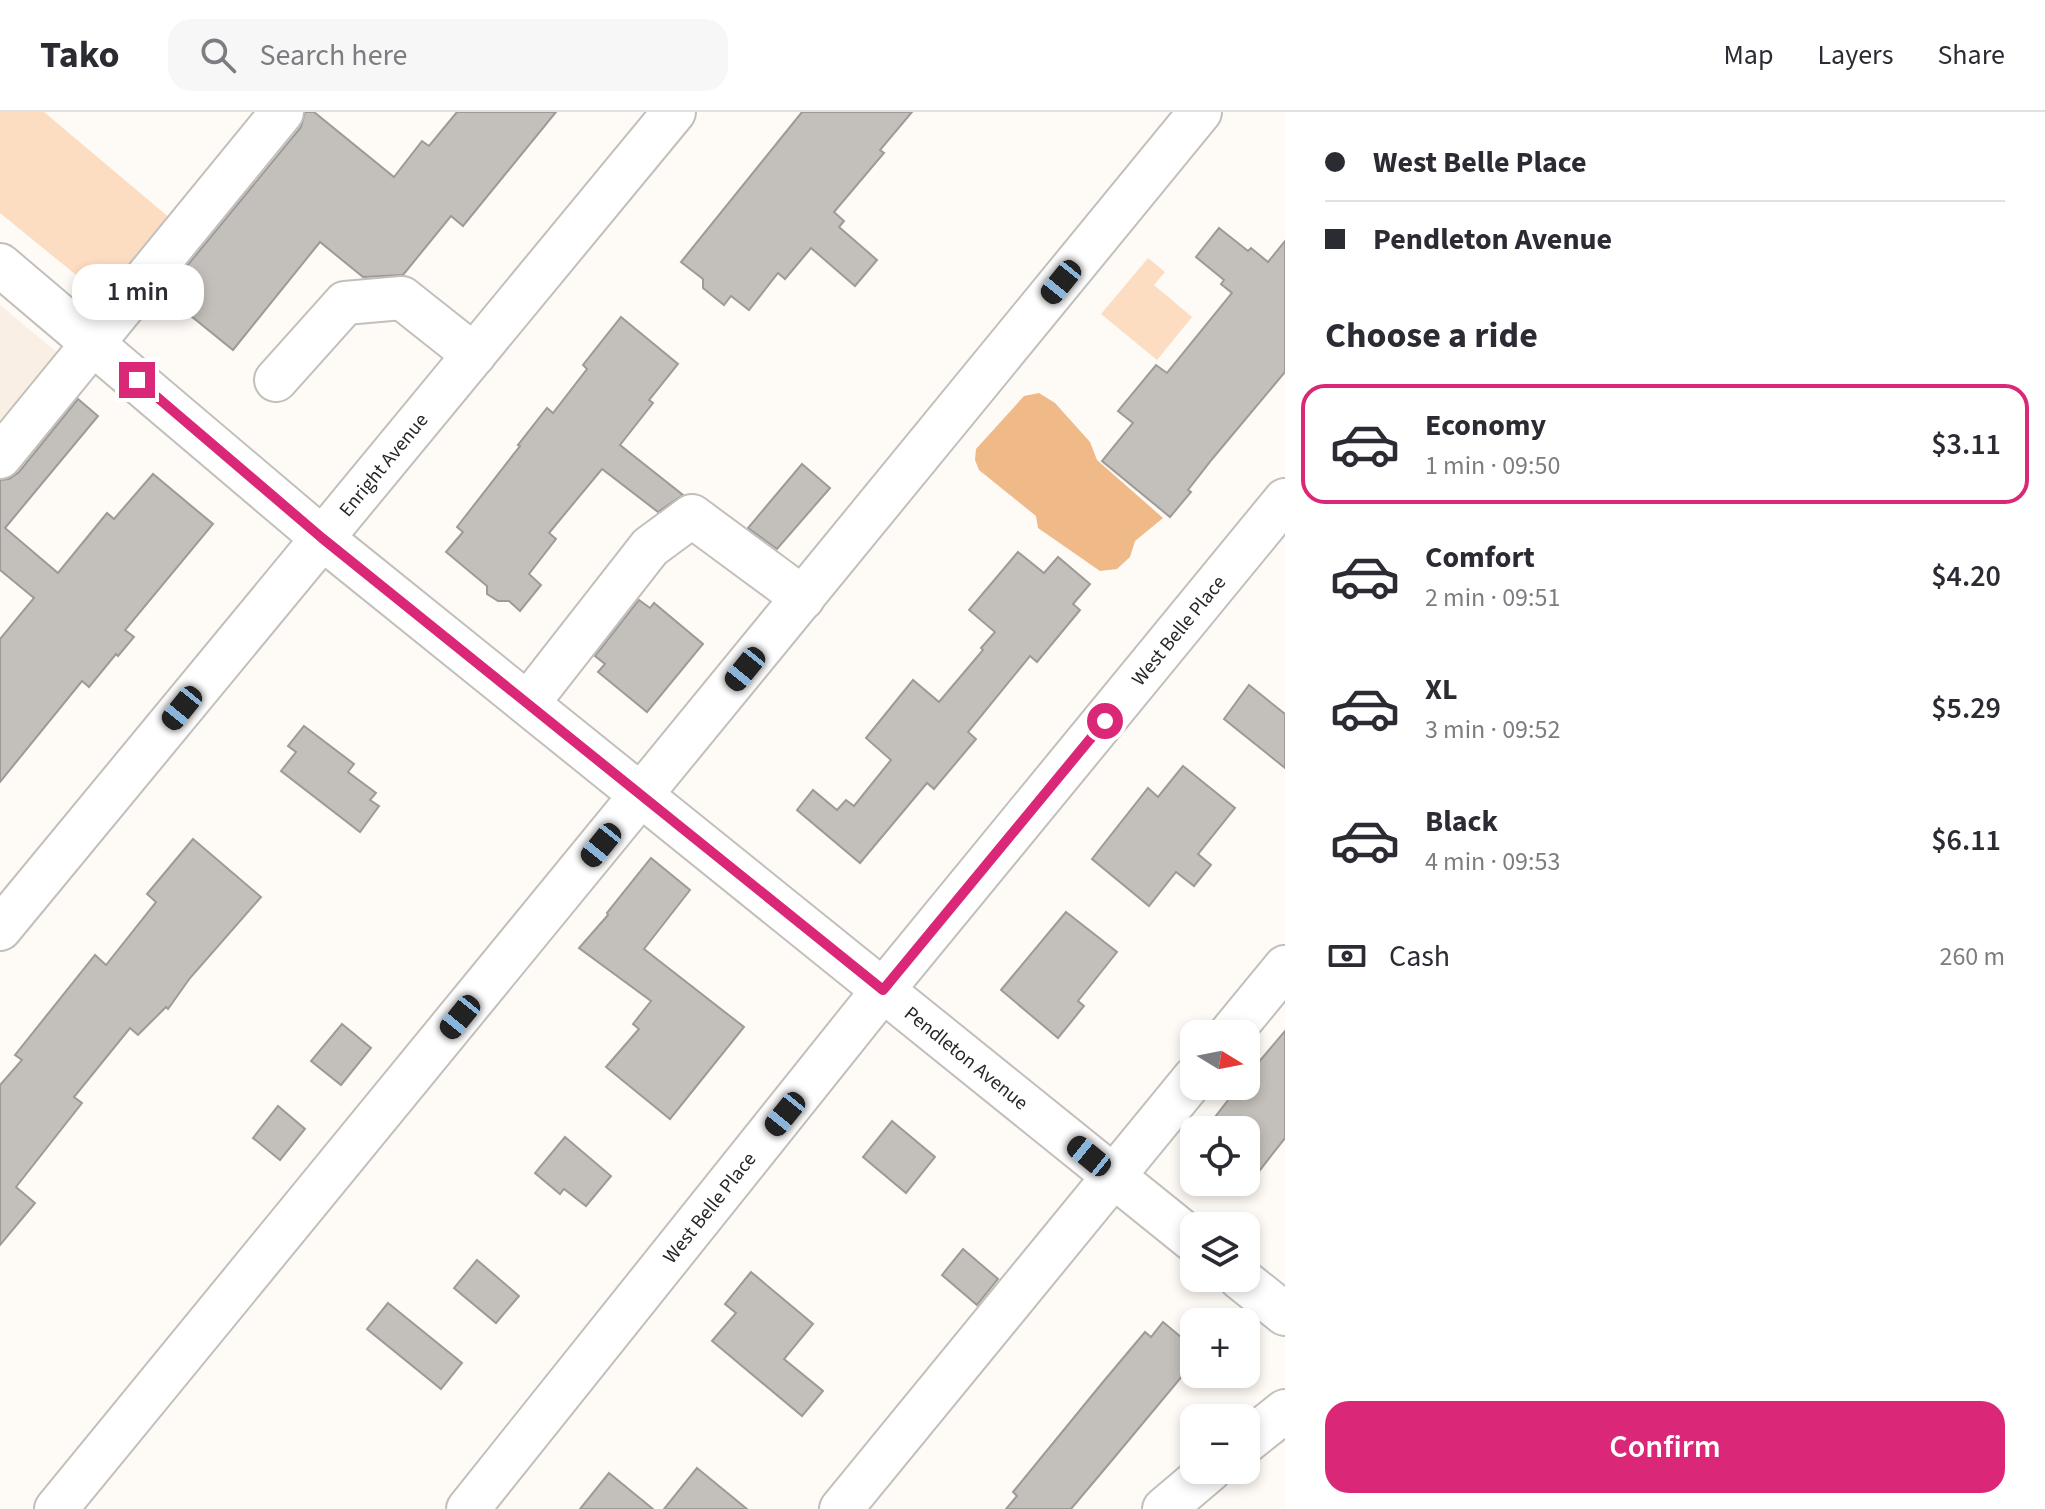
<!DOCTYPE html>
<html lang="en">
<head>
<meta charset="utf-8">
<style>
  body { margin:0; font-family:"Source Sans 3",sans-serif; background:#f7f7f7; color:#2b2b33; height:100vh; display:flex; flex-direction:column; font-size:30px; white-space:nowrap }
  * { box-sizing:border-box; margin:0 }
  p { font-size:26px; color:#7c7c81 }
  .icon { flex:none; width:44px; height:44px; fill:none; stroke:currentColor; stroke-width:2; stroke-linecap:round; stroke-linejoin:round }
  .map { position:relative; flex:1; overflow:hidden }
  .details { display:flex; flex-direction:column; background:#fff; width:760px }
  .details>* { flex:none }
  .banner { display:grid; align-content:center; height:176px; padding:0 40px; background:#fff }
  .needle { width:52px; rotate:100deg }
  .fabs { position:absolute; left:1180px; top:908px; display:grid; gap:16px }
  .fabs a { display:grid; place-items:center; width:80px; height:80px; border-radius:16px; background:#fff; box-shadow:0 4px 12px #0003; font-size:40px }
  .end { position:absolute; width:36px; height:36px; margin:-18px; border:10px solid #db2777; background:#fff; box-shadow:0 0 0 4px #fff }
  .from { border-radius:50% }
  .bubble { position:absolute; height:56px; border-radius:24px; background:#fff; box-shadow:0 4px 12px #0003; font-size:26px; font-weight:600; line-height:56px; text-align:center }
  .car { position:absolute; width:24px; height:48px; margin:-24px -12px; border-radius:10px; box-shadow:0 0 6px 2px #0007; background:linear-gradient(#222 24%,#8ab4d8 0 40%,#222 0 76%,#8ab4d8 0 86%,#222 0) }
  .banner b { display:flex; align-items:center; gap:28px; height:76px; font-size:30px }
  .banner b+b { border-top:2px solid #e1e1e2 }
  .banner i { width:20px; height:20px; background:#2b2b33 }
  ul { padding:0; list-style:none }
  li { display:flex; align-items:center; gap:24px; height:120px; margin:0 16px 12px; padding:0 24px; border:4px solid transparent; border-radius:24px }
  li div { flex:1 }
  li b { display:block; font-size:30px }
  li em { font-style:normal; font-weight:600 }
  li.on { border-color:#db2777 }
  li>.icon { width:72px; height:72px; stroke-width:1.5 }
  h2 { padding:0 40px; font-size:36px; line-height:96px }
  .pay { display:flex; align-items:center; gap:20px; height:88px; padding:0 40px; font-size:30px }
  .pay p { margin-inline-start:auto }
  .action { display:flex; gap:16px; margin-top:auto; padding:16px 40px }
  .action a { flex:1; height:92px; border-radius:24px; background:#db2777; color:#fff; font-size:32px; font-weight:600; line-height:92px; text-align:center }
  header { display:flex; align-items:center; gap:48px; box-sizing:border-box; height:112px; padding:0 40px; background:#fff; border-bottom:2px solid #e1e1e2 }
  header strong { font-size:38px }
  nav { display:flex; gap:44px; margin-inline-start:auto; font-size:28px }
  .search { width:560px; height:72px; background:#f7f7f7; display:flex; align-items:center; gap:20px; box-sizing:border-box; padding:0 28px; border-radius:24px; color:#7c7c81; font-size:30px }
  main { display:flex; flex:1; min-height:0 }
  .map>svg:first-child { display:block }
</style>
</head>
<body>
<header>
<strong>Tako</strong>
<div class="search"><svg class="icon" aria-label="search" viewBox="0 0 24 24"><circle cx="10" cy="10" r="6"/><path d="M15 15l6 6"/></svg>Search here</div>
<nav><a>Map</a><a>Layers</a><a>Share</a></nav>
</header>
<main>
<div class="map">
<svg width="1285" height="1397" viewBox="0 0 1285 1397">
  <rect width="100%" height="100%" fill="#fefaf6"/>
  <polygon fill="#faefe5" points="0,193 82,261 0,343"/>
  <g fill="#fdddc1">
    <polygon points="0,0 44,0 178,113 113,193 0,101"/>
    <polygon points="1148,146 1165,160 1154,173 1192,205 1157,248 1101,202"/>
  </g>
  <polygon fill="#efb988" points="1039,281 1055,291 1090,330 1097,348 1163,406 1135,429 1130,445 1117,457 1100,459 1038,416 1036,404 979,358 975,348 976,337 1024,284"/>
  <g fill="#c3bfbb" stroke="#9e9a97" stroke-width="2">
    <polygon points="305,0 314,0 394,65 422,29 429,34 457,0 556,0 463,114 451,104 403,163 363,165 320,130 233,238 164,182 301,15"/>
    <polygon points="802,0 912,0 880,38 884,41 834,100 844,109 839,115 877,148 855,174 811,136 785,167 778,161 749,198 731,184 724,193 703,176 703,167 681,150"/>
    <polygon points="1219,116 1248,139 1251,136 1268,150 1285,129 1285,260 1213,346 1188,378 1191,380 1170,405 1102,349 1133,311 1118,299 1156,253 1167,261 1232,181 1221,172 1224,168 1196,145"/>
    <polygon points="621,205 678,252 649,288 653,291 620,333 683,383 658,400 602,357 549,421 556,427 529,462 541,473 520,499 509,489 498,489 487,482 487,474 446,440 463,420 457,415 520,334 518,333 547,296 553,301 587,257 583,253"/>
    <polygon points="78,287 98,304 5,416 58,461 107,401 114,407 153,362 213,412 125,518 134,525 118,544 116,542 89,575 82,569 0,670 0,527 34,486 0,458 0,368 9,367 19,360"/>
    <polygon points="802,352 830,376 777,437 748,416"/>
    <polygon points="1018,440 1044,461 1058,445 1090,472 1073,492 1080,498 1037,550 1030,544 968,620 976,627 934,677 927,671 860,751 797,698 813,678 837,698 846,688 854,694 891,648 866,626 913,568 939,590 983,538 981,536 995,520 969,498"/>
    <polygon points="639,488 650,496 654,491 703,532 647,600 598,560 605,552 595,544"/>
    <polygon points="1249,573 1285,602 1285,656 1224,607"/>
    <polygon points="304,614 354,652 348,660 376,681 370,688 379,694 360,720 281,659 296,640 288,634"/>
    <polygon points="1183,654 1235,696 1198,742 1211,753 1194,774 1176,760 1149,794 1092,747 1148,676 1158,685"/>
    <polygon points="193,727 261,785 190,866 168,897 166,895 138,923 130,916 74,985 82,991 16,1075 35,1091 0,1133 0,973 22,948 15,943 95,843 106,853 156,790 147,782"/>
    <polygon points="651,746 690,778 644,837 744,915 670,1007 606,955 639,917 633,912 651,889 579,836 608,803 607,801"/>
    <polygon points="1066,800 1117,840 1078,889 1084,894 1058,926 1001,878"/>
    <polygon points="342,912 371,936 341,973 311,949"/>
    <polygon points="1285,919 1285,1026 1246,1076 1246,1018 1205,1018 1239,974 1246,974 1246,965"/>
    <polygon points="278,994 305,1017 280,1048 253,1026"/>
    <polygon points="892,1009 935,1045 906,1081 863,1045"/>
    <polygon points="565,1025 611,1064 586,1094 564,1077 560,1082 535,1061"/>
    <polygon points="963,1137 998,1167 977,1193 942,1163"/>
    <polygon points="477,1148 519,1184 496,1211 454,1176"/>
    <polygon points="751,1160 813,1212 784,1247 823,1279 802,1304 712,1229 736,1201 725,1192"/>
    <polygon points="388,1191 462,1251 441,1277 367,1217"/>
    <polygon points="1163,1210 1194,1236 1194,1250 1108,1353 1071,1397 1006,1397 1017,1384 1013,1380 1103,1270 1145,1220 1151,1225"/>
    <polygon points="697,1356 747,1397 664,1397"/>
    <polygon points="609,1361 653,1397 580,1397"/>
  </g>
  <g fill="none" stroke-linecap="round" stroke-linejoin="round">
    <g stroke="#c3bfbb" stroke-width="46">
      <g id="minor">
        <path id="s1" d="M 0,153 L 322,426 L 1194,1129"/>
        <polyline points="276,268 345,191 402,186 474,243"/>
        <polyline points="0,345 282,0"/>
        <polyline points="528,591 650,435 692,404 803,486"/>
        <path id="s2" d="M 0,817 L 674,0"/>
        <polyline points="1230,922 1285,855"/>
        <polyline points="1240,1166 1285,1202"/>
        <polyline points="1246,1330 1285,1299"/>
        <polyline points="56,1397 1200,0"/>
        <path id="s3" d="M 468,1397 L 883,878 L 1285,388"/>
        <polyline points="841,1397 1194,966"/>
        <polyline points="1164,1397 1210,1358"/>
      </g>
    </g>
    <use href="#minor" stroke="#fff" stroke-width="42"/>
  </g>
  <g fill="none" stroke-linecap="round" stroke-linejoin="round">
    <polyline stroke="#db2777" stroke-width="10" points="137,268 322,426 883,878 1105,609"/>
  </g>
  <g text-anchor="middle" stroke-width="7" stroke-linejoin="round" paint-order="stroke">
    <g font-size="20" fill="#292725" stroke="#fefaf6">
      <text dy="7" stroke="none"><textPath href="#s2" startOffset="602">Enright Avenue</textPath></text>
      <text dy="7" stroke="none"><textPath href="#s3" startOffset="1130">West Belle Place</textPath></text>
      <text dy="7" stroke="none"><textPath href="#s1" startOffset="1250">Pendleton Avenue</textPath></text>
      <text dy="7" stroke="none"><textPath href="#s3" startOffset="386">West Belle Place</textPath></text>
    </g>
  </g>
</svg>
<div class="fabs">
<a><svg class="needle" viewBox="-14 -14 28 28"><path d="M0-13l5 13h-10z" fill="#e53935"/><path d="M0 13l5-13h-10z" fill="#7c7c81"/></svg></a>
<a><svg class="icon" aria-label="locate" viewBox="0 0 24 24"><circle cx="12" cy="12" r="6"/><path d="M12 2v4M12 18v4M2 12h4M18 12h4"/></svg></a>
<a><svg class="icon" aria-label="layers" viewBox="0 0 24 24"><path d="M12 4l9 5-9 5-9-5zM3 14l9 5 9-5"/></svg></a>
<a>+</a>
<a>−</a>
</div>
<i class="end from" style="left:1105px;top:609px"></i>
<i class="end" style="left:137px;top:268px"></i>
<div class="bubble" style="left:72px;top:152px;width:132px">1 min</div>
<i class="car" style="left:1061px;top:170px;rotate:219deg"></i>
<i class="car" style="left:745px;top:557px;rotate:219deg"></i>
<i class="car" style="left:182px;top:596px;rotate:219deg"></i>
<i class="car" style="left:601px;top:733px;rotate:219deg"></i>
<i class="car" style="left:460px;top:905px;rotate:219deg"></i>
<i class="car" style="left:785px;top:1002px;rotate:219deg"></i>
<i class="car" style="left:1089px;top:1044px;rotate:309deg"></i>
</div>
<section class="details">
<div class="banner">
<b><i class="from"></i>West Belle Place</b>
<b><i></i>Pendleton Avenue</b>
</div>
<h2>Choose a ride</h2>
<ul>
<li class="on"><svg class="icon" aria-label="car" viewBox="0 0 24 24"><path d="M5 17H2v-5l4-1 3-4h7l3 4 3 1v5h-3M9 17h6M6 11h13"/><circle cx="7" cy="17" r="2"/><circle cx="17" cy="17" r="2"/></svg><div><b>Economy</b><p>1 min · 09:50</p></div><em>$3.11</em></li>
<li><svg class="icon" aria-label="car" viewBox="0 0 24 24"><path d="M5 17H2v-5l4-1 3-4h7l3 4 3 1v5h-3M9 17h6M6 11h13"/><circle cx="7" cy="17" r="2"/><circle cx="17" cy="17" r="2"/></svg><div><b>Comfort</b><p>2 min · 09:51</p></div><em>$4.20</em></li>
<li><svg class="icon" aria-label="car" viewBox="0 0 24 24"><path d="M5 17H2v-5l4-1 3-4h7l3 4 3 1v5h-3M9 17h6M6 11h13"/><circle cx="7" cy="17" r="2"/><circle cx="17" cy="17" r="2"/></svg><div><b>XL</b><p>3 min · 09:52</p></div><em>$5.29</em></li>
<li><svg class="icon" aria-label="car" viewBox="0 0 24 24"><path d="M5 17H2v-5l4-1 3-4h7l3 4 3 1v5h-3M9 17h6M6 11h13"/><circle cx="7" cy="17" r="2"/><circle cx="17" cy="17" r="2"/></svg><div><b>Black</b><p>4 min · 09:53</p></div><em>$6.11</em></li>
</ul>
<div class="pay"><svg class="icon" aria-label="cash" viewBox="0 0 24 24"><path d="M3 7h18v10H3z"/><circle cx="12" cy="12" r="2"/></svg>Cash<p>260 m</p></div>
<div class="action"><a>Confirm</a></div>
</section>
</main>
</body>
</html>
